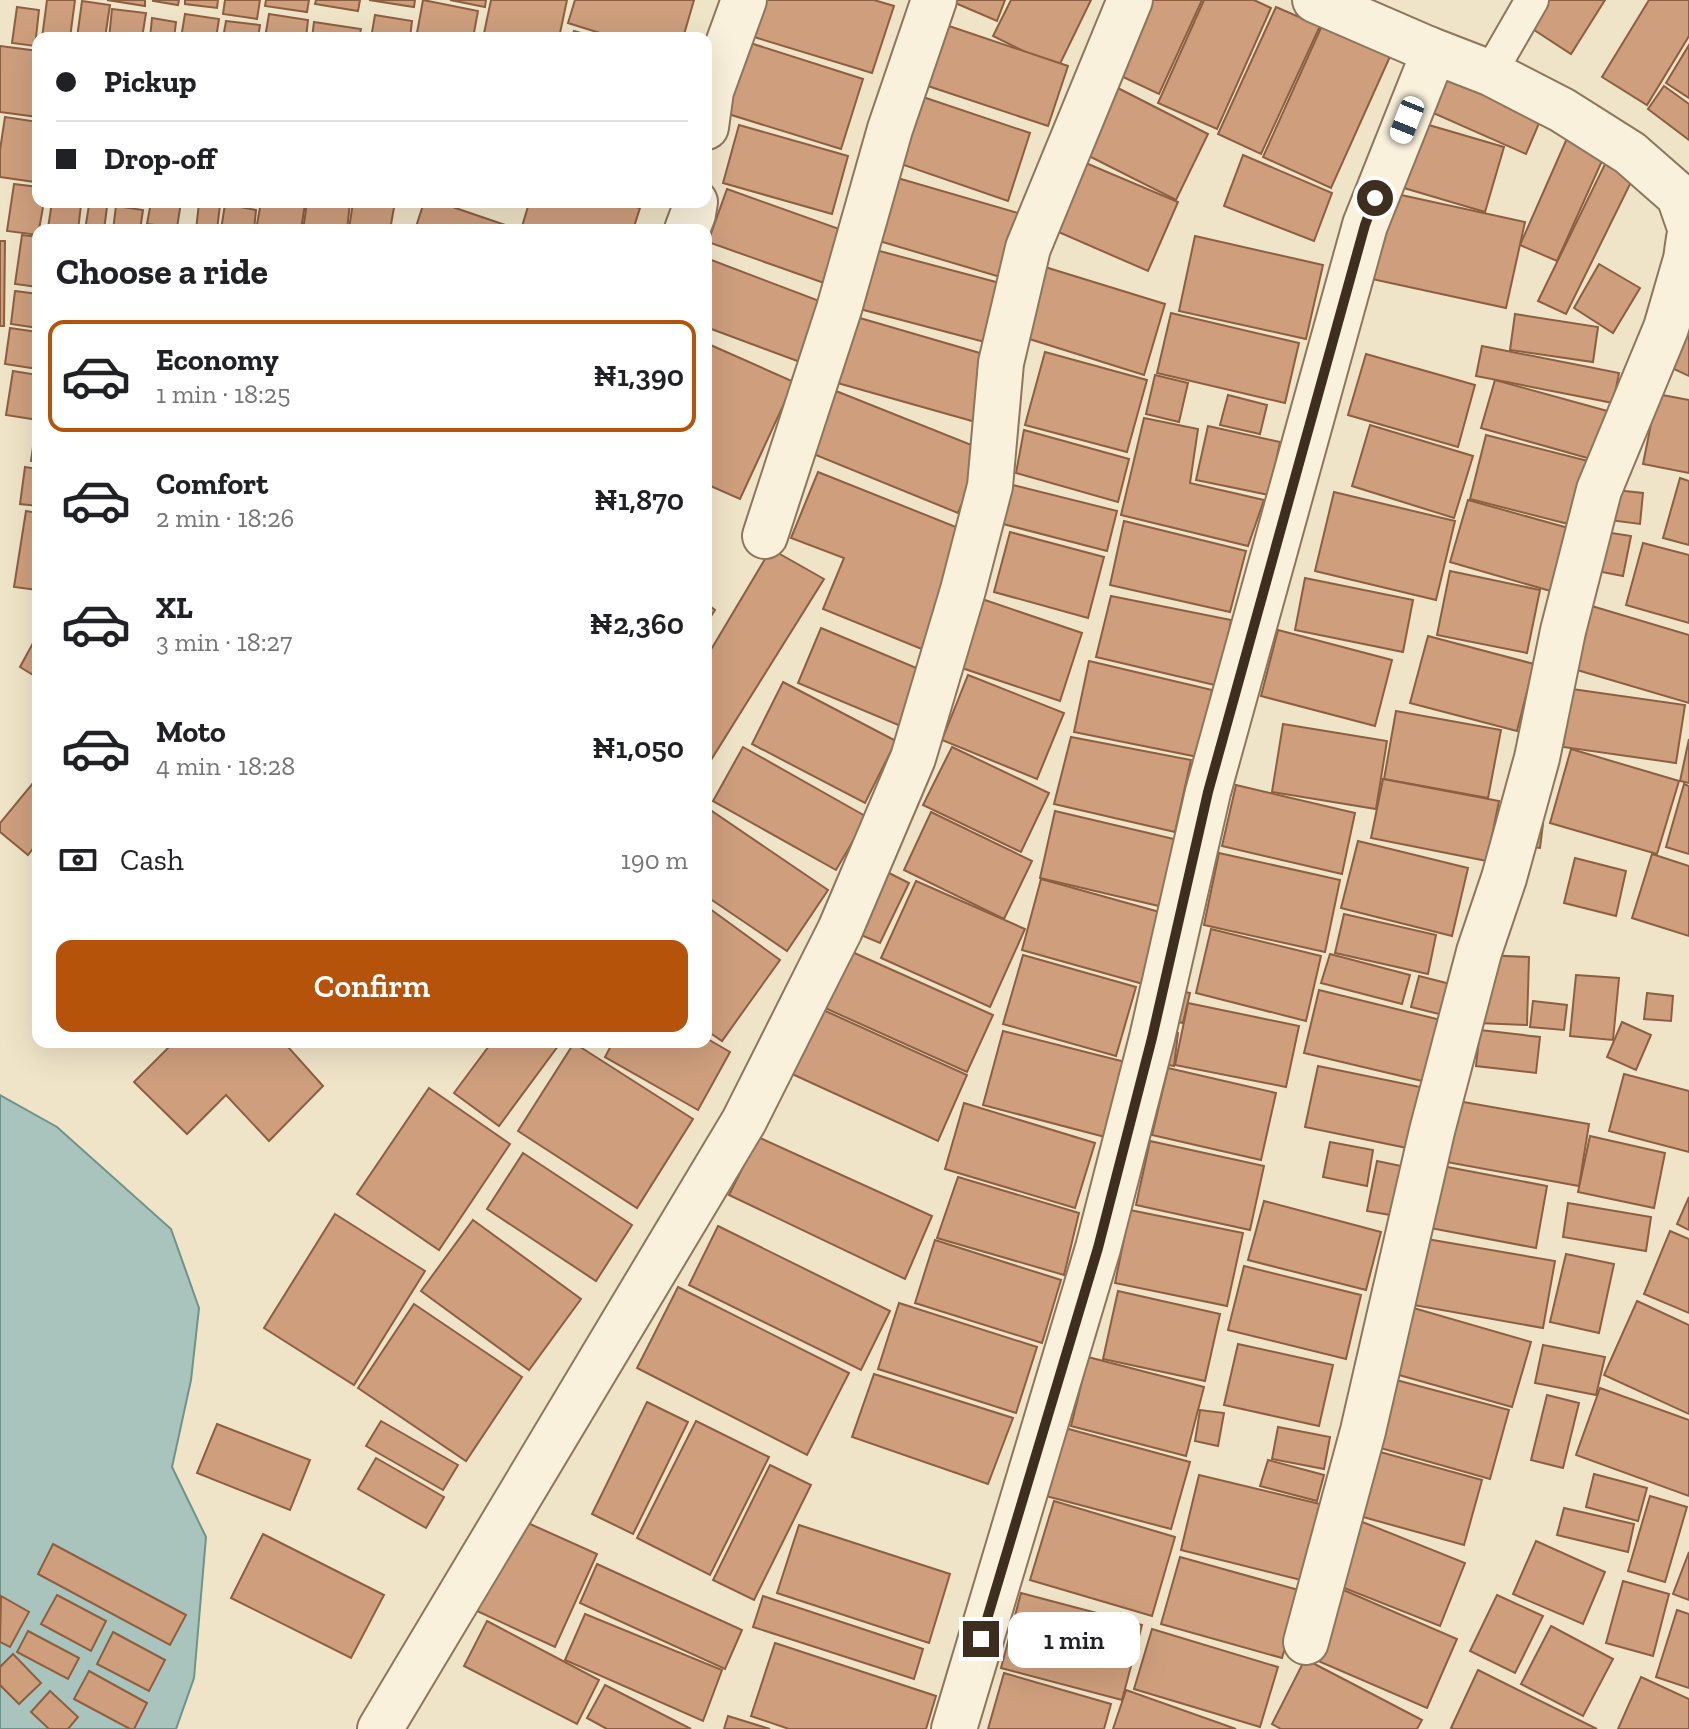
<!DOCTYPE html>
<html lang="en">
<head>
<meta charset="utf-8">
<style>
  body { margin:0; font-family:"Zilla Slab",serif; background:#f2f2f2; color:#202124; height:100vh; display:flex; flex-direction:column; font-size:30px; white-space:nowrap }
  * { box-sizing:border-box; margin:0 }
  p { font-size:26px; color:#757577 }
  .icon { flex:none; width:44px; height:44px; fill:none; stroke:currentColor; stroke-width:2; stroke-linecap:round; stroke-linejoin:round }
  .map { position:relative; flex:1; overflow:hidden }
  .drawer { position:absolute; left:32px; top:224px; width:680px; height:824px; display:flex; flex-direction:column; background:#fff; border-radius:16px; box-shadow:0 8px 32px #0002 }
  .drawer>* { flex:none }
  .top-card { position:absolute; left:32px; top:32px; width:680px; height:176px; border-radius:16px; box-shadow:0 8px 32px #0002; display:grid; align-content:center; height:176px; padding:0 24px; background:#fff }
  .end { position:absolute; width:36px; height:36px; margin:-18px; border:10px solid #3d2e20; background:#fff; box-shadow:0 0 0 4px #fff }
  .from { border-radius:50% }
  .bubble { position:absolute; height:56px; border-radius:16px; background:#fff; box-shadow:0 8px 32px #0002; font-size:26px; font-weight:600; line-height:56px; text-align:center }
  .car { position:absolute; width:24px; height:48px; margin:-24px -12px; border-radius:10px; box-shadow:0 0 6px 2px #0007; background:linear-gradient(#fff 24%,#345 0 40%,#fff 0 76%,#345 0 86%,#fff 0) }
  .top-card b { display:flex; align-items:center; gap:28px; height:76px; font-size:30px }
  .top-card b+b { border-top:2px solid #e0e0e0 }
  .top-card i { width:20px; height:20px; background:#202124 }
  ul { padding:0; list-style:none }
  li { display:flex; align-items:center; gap:24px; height:112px; margin:0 16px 12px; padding:0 8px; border:4px solid transparent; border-radius:16px }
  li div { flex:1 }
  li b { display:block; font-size:30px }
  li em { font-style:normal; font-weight:600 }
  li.active { border-color:#b45309 }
  li>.icon { width:72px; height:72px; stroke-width:1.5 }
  h2 { padding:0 24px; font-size:36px; line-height:96px }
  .pay { display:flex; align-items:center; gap:20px; height:88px; padding:0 24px; font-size:30px }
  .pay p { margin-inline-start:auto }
  .cta { display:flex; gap:16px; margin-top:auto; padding:16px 24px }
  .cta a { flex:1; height:92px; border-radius:16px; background:#b45309; color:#fff; font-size:32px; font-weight:600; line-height:92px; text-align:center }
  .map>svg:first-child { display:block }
</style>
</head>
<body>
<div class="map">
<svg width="1689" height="1729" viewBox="0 0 1689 1729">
  <rect width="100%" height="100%" fill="#f0e4c8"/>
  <polygon fill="#a9c4bc" stroke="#6f938a" stroke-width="2" points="0,1095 57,1127 171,1229 199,1308 191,1380 172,1467 206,1537 194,1678 176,1729 0,1729"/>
  <g fill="#cf9f7d" stroke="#8d5f41" stroke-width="2">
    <polygon points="47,0 75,0 70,38 42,38"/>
    <polygon points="107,0 145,0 145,6"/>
    <polygon points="153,0 179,0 178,5 153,1"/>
    <polygon points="185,0 218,0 217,8 185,4"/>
    <polygon points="225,0 260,0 257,19 223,14"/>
    <polygon points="266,0 309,0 307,12 265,6"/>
    <polygon points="316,0 360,0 358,11 315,4"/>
    <polygon points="369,0 415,0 414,7"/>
    <polygon points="423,0 478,11 473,38 446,38 417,33"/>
    <polygon points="450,0 486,0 485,7"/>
    <polygon points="491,0 567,0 559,38 483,38"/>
    <polygon points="575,0 694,0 683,38 616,38 568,23"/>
    <polygon points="766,0 874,0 894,6 872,73 754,37"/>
    <polygon points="953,0 1005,0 997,21 953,2"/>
    <polygon points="1011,0 1091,0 1058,68 993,36"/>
    <polygon points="1136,0 1202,0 1159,94 1104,68"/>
    <polygon points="1204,0 1254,0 1271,8 1217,129 1158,103"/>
    <polygon points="1540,0 1605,0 1571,54 1525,24"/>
    <polygon points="1649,0 1689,0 1689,36 1647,105 1602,77"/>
    <polygon points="82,1 110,5 105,38 77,38"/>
    <polygon points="17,7 39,10 35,46 12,43"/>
    <polygon points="1276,7 1320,26 1261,154 1218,134"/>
    <polygon points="112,9 146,13 142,38 109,38"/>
    <polygon points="1329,10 1397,41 1331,188 1263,157"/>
    <polygon points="185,14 219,19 216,38 181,38"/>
    <polygon points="269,14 308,20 306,38 265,38"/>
    <polygon points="375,15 412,21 410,38 371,38"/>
    <polygon points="152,18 176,22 174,38 150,38"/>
    <polygon points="226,21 260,25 258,38 223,38"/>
    <polygon points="314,22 361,29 359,38 312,38"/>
    <polygon points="946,25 1068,66 1048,126 925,85"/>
    <polygon points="574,31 598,38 571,38"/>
    <polygon points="747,42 863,79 841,149 725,113"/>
    <polygon points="1689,45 1689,98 1666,83"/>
    <polygon points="0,46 38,51 38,117 0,112"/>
    <polygon points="1441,65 1545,109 1526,154 1422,108"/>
    <polygon points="1108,83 1208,134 1176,200 1075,149"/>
    <polygon points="1664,86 1689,104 1689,140 1648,109"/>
    <polygon points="920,96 1030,133 1008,201 898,163"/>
    <polygon points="5,117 38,122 38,165 35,182 0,177 0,150"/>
    <polygon points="1422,123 1504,147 1485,212 1404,188"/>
    <polygon points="739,125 848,156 832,214 723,183"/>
    <polygon points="1568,136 1606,152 1557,261 1520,245"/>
    <polygon points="1243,155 1332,193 1314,241 1224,206"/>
    <polygon points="1074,158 1178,202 1148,271 1047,227"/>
    <polygon points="1607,160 1635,174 1566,314 1538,301"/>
    <polygon points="894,177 1025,215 1007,279 876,240"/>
    <polygon points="14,184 38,187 38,202 44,202 38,235 7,231"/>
    <polygon points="727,189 842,230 824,283 708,242"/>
    <polygon points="1392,193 1525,222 1506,308 1372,279"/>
    <polygon points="52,202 81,205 78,230 48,228"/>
    <polygon points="151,202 181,202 177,228 147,224"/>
    <polygon points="261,202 305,204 301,230 256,230"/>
    <polygon points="307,202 350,202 347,230 303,230"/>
    <polygon points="353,202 395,202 390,230 349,229"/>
    <polygon points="424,202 438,202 511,227 510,230 415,230"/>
    <polygon points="527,202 616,202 640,208 633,230 521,230 529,203"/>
    <polygon points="199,203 220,205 217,230 196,230"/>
    <polygon points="225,204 256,210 254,230 221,230"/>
    <polygon points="89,205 107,207 104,230 85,230"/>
    <polygon points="116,206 143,210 140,230 113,230"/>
    <polygon points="22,235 38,237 38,287 15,284"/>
    <polygon points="1195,236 1323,265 1306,339 1179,311"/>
    <polygon points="0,241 5,241 4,326 0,326"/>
    <polygon points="872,249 1011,286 996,345 856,308"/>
    <polygon points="706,258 822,302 800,362 706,327"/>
    <polygon points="1599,264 1640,288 1613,333 1574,308"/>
    <polygon points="1045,267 1165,304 1144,375 1023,337"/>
    <polygon points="15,291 38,294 38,328 11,324"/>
    <polygon points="1171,313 1299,343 1285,403 1157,373"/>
    <polygon points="1515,314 1598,327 1593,362 1510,350"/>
    <polygon points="853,316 997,358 979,423 834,382"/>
    <polygon points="1678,324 1689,329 1689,376 1661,363"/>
    <polygon points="10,328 38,332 38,369 5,364"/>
    <polygon points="706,343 794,382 740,499 706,484"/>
    <polygon points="1482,346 1619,373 1613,403 1476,376"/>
    <polygon points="1045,352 1147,380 1127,452 1025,425"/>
    <polygon points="1366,354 1475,385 1458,447 1348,415"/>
    <polygon points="13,371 38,375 38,420 6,415"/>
    <polygon points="1155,375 1188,383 1179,422 1146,414"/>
    <polygon points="1495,380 1611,412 1598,461 1481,428"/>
    <polygon points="831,389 984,450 958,513 806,451"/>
    <polygon points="1657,394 1689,400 1689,473 1643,464"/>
    <polygon points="1228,395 1267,405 1260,434 1220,425"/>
    <polygon points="1144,418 1198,429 1190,483 1264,500 1248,546 1121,515"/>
    <polygon points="1370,425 1473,456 1454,518 1352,486"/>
    <polygon points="36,426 38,427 38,462 31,461"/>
    <polygon points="1208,426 1280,442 1269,495 1196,480"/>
    <polygon points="1024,430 1129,459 1118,502 1016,473"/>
    <polygon points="1486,435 1588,461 1572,525 1470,499"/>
    <polygon points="25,467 38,469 38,506 20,504"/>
    <polygon points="818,472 976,535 929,652 823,609 844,558 791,538"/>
    <polygon points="1680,478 1689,481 1689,545 1663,538"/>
    <polygon points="1013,485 1117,511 1107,551 1003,524"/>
    <polygon points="1605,489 1643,493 1640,524 1601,519"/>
    <polygon points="1334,492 1455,521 1436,600 1315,571"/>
    <polygon points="1468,500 1572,529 1554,592 1450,562"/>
    <polygon points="26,511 38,513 38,590 14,587"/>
    <polygon points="1124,521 1246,551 1230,612 1110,585"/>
    <polygon points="1010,532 1104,557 1088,618 994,592"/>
    <polygon points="1605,532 1631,536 1623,576 1597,571"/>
    <polygon points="1643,543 1689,555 1689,623 1626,605"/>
    <polygon points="771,549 824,579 706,768 706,658"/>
    <polygon points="1450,571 1540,590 1527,653 1437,635"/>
    <polygon points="1305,578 1413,600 1403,652 1295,630"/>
    <polygon points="1111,596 1231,620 1219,686 1096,657"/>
    <polygon points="979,598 1082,633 1060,701 956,666"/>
    <polygon points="706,603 715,610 706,624"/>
    <polygon points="1585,604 1689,635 1689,703 1567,667"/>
    <polygon points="821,628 926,672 903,727 798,683"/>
    <polygon points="1278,630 1392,660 1375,726 1261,696"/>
    <polygon points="38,634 38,678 20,667"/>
    <polygon points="1428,636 1534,664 1517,731 1410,703"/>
    <polygon points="1089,661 1212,690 1198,757 1074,732"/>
    <polygon points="968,675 1064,713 1037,779 942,740"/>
    <polygon points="783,682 896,741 865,803 752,744"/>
    <polygon points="1572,689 1685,705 1676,763 1563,747"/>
    <polygon points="1396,711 1501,730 1488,798 1384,779"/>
    <polygon points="1283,724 1387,741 1376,809 1272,792"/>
    <polygon points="1071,737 1191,760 1175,832 1054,804"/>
    <polygon points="1689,739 1689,783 1680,781"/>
    <polygon points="743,747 867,817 836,870 713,801"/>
    <polygon points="952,747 1049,793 1021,852 923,805"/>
    <polygon points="1571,749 1679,781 1657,854 1550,823"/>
    <polygon points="38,777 38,842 28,855 0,832 0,823"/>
    <polygon points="1383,779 1499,801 1487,861 1371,838"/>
    <polygon points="1684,784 1689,786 1689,854 1666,847"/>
    <polygon points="1236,785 1355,813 1342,874 1222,846"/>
    <polygon points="706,807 828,890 787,951 706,896"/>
    <polygon points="1055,811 1178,840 1163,907 1040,878"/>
    <polygon points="931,812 1032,861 1004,919 904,870"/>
    <polygon points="1527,821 1543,824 1540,848 1522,846"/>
    <polygon points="1358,841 1468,868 1452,936 1341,908"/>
    <polygon points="1219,853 1340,880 1325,952 1204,925"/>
    <polygon points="1652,854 1689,866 1689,936 1632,918"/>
    <polygon points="1575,858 1626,871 1616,916 1564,903"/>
    <polygon points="879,868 909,883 880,943 849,930"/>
    <polygon points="1041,879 1163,913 1143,984 1022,950"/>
    <polygon points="916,881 1025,929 990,1007 881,958"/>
    <polygon points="706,906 780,960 722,1041 706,1030"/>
    <polygon points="1344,914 1436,935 1428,974 1335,953"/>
    <polygon points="1211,929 1321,956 1306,1021 1196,993"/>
    <polygon points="841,947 993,1015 967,1072 814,1003"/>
    <polygon points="1330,954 1410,975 1402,1004 1321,983"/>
    <polygon points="1023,955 1136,987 1116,1056 1003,1024"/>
    <polygon points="1481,955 1529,957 1527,1025 1478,1023"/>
    <polygon points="1576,975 1619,978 1613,1040 1570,1036"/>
    <polygon points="1419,976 1466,988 1459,1019 1411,1007"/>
    <polygon points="1167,988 1190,993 1183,1023 1160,1018"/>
    <polygon points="1319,990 1453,1023 1439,1085 1304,1053"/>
    <polygon points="1647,993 1673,996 1671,1021 1644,1019"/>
    <polygon points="1533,1001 1567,1005 1564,1030 1530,1027"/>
    <polygon points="1188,1003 1299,1026 1286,1087 1175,1065"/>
    <polygon points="821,1009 967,1075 938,1141 792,1074"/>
    <polygon points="1622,1022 1651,1035 1636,1070 1607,1057"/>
    <polygon points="1156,1028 1178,1033 1174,1066 1148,1061"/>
    <polygon points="1480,1030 1540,1037 1536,1073 1476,1066"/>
    <polygon points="1003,1031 1125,1062 1105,1137 983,1105"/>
    <polygon points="706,1038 730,1052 698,1110 605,1057 613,1042 706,1042"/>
    <polygon points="174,1042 295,1042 288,1047 323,1086 269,1141 226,1095 187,1134 134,1082"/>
    <polygon points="492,1042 561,1042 499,1126 454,1093"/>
    <polygon points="574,1043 693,1119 637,1208 518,1131"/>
    <polygon points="1318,1066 1420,1087 1407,1148 1305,1127"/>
    <polygon points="1168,1068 1276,1093 1261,1160 1152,1135"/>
    <polygon points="1624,1074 1689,1091 1689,1152 1609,1131"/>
    <polygon points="429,1088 510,1144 439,1250 357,1194"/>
    <polygon points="1452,1100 1589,1124 1579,1186 1441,1161"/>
    <polygon points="964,1103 1095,1143 1075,1208 945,1169"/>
    <polygon points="1590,1136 1665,1153 1654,1208 1578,1192"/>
    <polygon points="758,1137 932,1216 905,1279 729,1195"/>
    <polygon points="1150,1141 1264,1166 1250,1230 1136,1205"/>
    <polygon points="1330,1142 1373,1150 1367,1186 1323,1177"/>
    <polygon points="523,1153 632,1225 596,1281 487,1209"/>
    <polygon points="1377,1161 1406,1167 1396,1216 1367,1211"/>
    <polygon points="1437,1165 1547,1186 1536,1248 1425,1227"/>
    <polygon points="958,1177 1079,1213 1064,1275 937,1238"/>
    <polygon points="1689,1197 1689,1230 1677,1224"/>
    <polygon points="1264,1201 1381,1232 1366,1290 1248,1260"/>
    <polygon points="1568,1203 1651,1217 1646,1251 1563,1237"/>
    <polygon points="1130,1210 1243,1233 1227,1306 1115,1283"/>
    <polygon points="335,1214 425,1271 354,1385 264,1328"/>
    <polygon points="473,1220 581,1299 529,1370 421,1291"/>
    <polygon points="718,1226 890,1311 861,1370 689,1285"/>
    <polygon points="1670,1231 1689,1239 1689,1313 1644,1294"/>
    <polygon points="1421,1238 1555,1261 1543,1328 1408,1304"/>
    <polygon points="935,1240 1061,1280 1042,1343 915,1303"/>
    <polygon points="1566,1254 1614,1264 1599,1333 1550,1322"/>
    <polygon points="1244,1266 1361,1295 1346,1359 1228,1330"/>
    <polygon points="678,1287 849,1373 807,1455 637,1368"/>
    <polygon points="1118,1291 1220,1314 1205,1381 1103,1359"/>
    <polygon points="1637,1301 1689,1325 1689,1414 1604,1375"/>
    <polygon points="899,1303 1037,1347 1016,1413 878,1369"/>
    <polygon points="414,1304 522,1377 466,1461 358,1388"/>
    <polygon points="1403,1305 1531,1342 1512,1407 1385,1371"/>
    <polygon points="1238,1344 1333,1365 1319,1426 1224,1405"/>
    <polygon points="1543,1345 1605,1357 1596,1395 1535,1383"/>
    <polygon points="1088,1357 1204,1387 1186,1456 1071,1426"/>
    <polygon points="874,1374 1013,1418 988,1484 852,1437"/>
    <polygon points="1381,1376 1509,1410 1490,1479 1363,1443"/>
    <polygon points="1600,1388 1689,1420 1689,1496 1576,1455"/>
    <polygon points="1547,1395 1579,1403 1563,1468 1531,1460"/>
    <polygon points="647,1402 688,1422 633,1534 592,1514"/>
    <polygon points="1200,1410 1224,1413 1218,1446 1195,1441"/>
    <polygon points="381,1421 458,1465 443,1490 366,1446"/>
    <polygon points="696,1421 769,1457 710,1575 637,1538"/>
    <polygon points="217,1424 310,1460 290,1510 197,1473"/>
    <polygon points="1278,1427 1330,1437 1324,1469 1272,1459"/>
    <polygon points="1065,1428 1190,1462 1171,1529 1046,1496"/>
    <polygon points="1362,1447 1482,1480 1464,1545 1345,1512"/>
    <polygon points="376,1458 444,1497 426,1528 358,1489"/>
    <polygon points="1268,1460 1324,1475 1317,1501 1260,1486"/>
    <polygon points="770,1465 811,1485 754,1600 713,1580"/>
    <polygon points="1594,1474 1647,1488 1638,1521 1586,1507"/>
    <polygon points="1199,1475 1320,1504 1301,1580 1181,1550"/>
    <polygon points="1650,1496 1687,1507 1665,1582 1628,1571"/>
    <polygon points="1054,1501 1175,1537 1152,1616 1030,1580"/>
    <polygon points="1564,1508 1634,1524 1628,1552 1557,1535"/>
    <polygon points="1350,1517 1465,1563 1440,1626 1324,1580"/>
    <polygon points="519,1519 597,1554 555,1647 477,1611"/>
    <polygon points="799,1525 950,1574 929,1643 777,1593"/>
    <polygon points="263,1534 384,1595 351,1658 231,1598"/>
    <polygon points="1536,1541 1605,1572 1583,1624 1513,1594"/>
    <polygon points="53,1544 186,1615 170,1645 38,1574"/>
    <polygon points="1689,1552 1689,1600 1673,1594"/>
    <polygon points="1180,1557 1302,1591 1282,1658 1161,1624"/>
    <polygon points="597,1564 742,1630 725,1669 580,1603"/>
    <polygon points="1623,1581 1669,1594 1653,1656 1606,1643"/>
    <polygon points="1332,1585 1457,1639 1427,1708 1302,1654"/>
    <polygon points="1021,1593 1142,1625 1122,1700 1001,1668"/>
    <polygon points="57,1595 106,1621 91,1651 41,1624"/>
    <polygon points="1497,1595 1543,1616 1515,1673 1470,1651"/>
    <polygon points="1,1596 29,1612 10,1647 0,1642"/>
    <polygon points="763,1596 923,1649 914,1679 753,1627"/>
    <polygon points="1677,1610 1689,1614 1689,1688 1656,1677"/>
    <polygon points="585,1614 722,1670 703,1721 565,1660"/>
    <polygon points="487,1621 599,1680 577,1724 464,1666"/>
    <polygon points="1551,1626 1613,1659 1583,1716 1521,1684"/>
    <polygon points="1152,1629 1278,1667 1260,1727 1134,1689"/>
    <polygon points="28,1631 79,1658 68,1679 17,1652"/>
    <polygon points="113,1632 165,1660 149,1691 97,1664"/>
    <polygon points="775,1643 936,1696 926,1729 789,1729 751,1716"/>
    <polygon points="13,1654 41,1683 19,1704 0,1685 0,1667"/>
    <polygon points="1305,1659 1422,1720 1417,1729 1281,1729 1272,1724"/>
    <polygon points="1478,1670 1597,1729 1454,1729 1451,1728"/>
    <polygon points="89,1671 147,1703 134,1729 130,1729 74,1699"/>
    <polygon points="1004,1673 1111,1704 1104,1729 988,1729"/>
    <polygon points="1641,1677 1689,1699 1689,1729 1618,1729"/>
    <polygon points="605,1685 691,1729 607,1729 587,1718"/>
    <polygon points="1126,1690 1236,1729 1113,1729"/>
    <polygon points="50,1691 78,1717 68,1729 49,1729 31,1712"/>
    <polygon points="728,1716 770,1729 724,1729"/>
  </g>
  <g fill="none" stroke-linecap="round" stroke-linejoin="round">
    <g stroke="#8d765c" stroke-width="36">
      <polyline id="lane" points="1490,73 1532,0"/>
    </g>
    <g stroke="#8d765c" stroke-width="48">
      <g id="street">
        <polyline points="1428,49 1490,73 1562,110 1630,153 1679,196 1689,225"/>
        <polyline points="706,127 711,91 744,0"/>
        <polyline points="687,230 693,214 695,202"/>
        <polyline points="765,536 839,309 890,129 934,0"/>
        <polyline points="1306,1642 1363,1431 1432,1131 1479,952 1504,878 1537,758 1563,631 1599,490 1666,328 1686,259 1689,238"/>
        <polyline points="380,1729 744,1121 840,930 913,758 963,590 990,486 1001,363 1028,248 1130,0"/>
        <polyline points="954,1729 1098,1248 1152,1038 1208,792 1365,225 1428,67 1430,58 1428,49 1315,0"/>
      </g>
    </g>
    <use href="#lane" stroke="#faf1dc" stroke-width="32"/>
    <use href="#street" stroke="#faf1dc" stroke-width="44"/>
  </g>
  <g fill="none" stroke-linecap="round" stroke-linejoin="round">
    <polyline stroke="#3d2e20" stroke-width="10" points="981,1639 1098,1248 1152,1038 1208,792 1365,225 1375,198"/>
  </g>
</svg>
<i class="end from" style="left:1375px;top:198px"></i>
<i class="end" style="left:981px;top:1639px"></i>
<div class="bubble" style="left:1008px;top:1612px;width:132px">1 min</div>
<i class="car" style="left:1407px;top:120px;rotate:202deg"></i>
<div class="top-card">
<b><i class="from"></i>Pickup</b>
<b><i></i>Drop-off</b>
</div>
<section class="drawer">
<h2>Choose a ride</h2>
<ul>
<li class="active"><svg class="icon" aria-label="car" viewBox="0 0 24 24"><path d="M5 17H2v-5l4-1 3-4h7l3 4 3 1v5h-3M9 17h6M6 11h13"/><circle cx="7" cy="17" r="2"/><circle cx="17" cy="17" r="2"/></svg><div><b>Economy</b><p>1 min · 18:25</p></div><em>₦1,390</em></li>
<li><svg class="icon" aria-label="car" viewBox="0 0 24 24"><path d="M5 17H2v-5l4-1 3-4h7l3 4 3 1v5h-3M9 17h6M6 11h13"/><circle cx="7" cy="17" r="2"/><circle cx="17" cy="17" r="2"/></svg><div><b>Comfort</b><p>2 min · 18:26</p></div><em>₦1,870</em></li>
<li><svg class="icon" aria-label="car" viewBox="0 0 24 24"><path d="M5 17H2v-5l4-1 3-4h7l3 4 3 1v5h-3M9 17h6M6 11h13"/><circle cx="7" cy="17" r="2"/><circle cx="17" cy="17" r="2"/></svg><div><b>XL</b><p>3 min · 18:27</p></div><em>₦2,360</em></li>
<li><svg class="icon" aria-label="car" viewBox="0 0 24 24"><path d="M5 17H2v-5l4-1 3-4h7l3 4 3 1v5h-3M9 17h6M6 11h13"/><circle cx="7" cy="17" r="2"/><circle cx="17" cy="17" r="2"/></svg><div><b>Moto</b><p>4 min · 18:28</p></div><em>₦1,050</em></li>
</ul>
<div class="pay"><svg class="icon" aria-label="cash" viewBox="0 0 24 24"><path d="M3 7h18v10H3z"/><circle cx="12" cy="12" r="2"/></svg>Cash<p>190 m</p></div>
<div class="cta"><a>Confirm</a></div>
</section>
</div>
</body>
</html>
